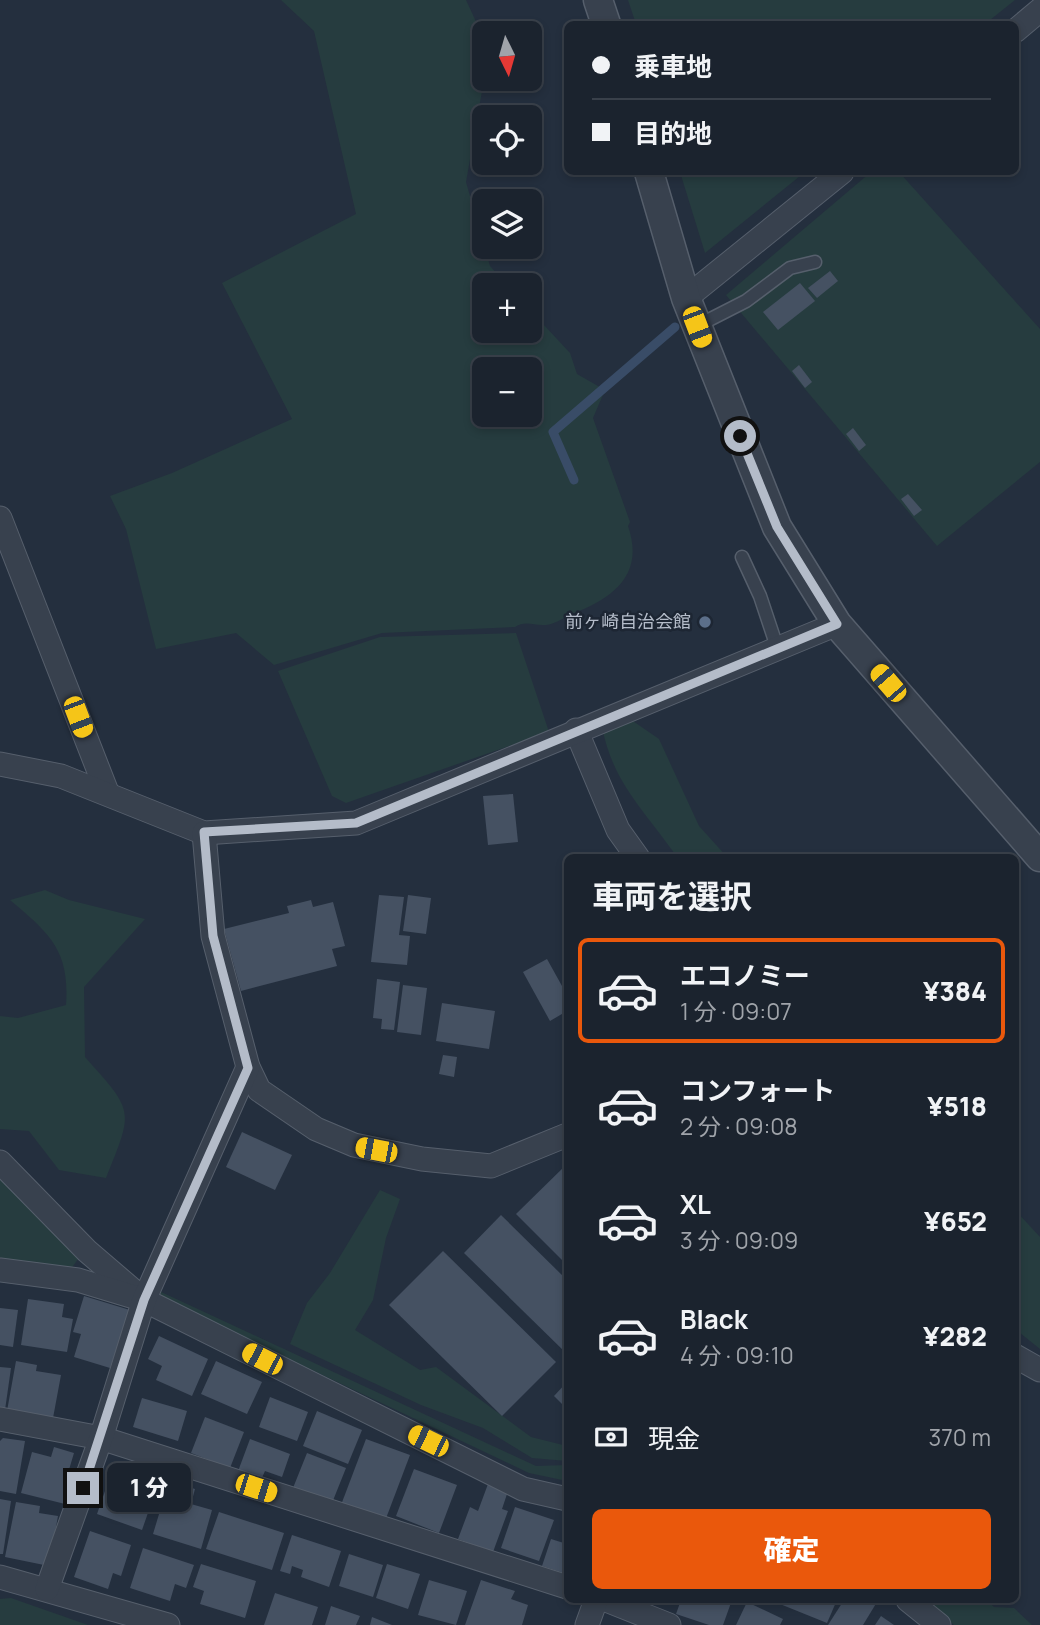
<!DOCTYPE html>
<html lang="ja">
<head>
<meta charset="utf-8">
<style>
  body { margin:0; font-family:Manrope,"Noto Sans JP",sans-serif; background:#282f3a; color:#f1f3f6; height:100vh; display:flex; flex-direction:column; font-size:26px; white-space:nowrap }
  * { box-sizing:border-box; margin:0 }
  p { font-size:23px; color:#a0a4aa }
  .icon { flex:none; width:38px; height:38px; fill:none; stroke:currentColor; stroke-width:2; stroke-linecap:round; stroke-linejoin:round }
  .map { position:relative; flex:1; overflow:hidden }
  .details { position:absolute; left:564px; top:854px; width:455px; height:749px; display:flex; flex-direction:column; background:#1b232e; border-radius:10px; box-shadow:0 4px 10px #0003,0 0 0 2px #39404a }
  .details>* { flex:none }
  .banner { position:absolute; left:564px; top:21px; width:455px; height:154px; border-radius:10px; box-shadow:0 4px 10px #0003,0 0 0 2px #39404a; display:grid; align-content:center; height:154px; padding:0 28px; background:#1b232e }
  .needle { width:46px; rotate:175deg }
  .buttons { position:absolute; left:472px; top:21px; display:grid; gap:14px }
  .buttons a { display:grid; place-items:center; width:70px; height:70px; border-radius:10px; background:#1b232e; box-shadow:0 4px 10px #0003,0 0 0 2px #39404a; font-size:35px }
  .end { position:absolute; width:32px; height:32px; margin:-16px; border:9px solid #b4bcc9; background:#111; box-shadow:0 0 0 4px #111 }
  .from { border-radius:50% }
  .bubble { position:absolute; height:49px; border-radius:10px; background:#1b232e; box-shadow:0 4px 10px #0003,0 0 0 2px #39404a; font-size:23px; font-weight:800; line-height:49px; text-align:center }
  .car { position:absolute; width:21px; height:42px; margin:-21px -10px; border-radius:9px; box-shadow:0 0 5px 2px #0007; background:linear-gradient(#f5c518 24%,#345 0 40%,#f5c518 0 76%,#345 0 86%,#f5c518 0) }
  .banner b { display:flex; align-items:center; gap:24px; height:66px; font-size:26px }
  .banner b+b { border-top:2px solid #39404a }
  .banner i { width:18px; height:18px; background:#f1f3f6 }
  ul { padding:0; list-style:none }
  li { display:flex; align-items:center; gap:21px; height:105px; margin:0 14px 10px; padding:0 14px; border:4px solid transparent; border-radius:10px }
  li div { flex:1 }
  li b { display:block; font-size:26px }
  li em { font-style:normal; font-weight:800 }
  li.selected { border-color:#ea580c }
  li>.icon { width:63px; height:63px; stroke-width:1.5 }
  h2 { padding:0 28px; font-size:32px; line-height:84px }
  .pay { display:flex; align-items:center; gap:18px; height:77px; padding:0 28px; font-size:26px }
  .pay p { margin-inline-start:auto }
  .action { display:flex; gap:14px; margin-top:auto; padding:14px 28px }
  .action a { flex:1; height:80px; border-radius:10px; background:#ea580c; color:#fff; font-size:28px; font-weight:800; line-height:80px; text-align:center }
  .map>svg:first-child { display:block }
</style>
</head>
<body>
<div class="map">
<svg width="1040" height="1625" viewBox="0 0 1040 1625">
  <rect width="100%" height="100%" fill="#242f3e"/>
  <g fill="#263c3f" fill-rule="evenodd">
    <path d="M 281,0 L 466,0 L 485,41 L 485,74 L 466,182 L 490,266 L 507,285 L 485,285 L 485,331 L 530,331 L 530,310 L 570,353 L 577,374 L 605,390 L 593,418 L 630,522 L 628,526 C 645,575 613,598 572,614 C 564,618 554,624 546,625 C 533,626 526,620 515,627 L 382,633 L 274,665 L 236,633 L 156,649 L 126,529 L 110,496 L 172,473 L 292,419 L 222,283 L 356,214 L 314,31 ZM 485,369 L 530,369 L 530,415 L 485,415 Z"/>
    <polygon points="628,0 1015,0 985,24 636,24"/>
    <polygon points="680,172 805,172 705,253"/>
    <polygon points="871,172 899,172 1040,329 1040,462 937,546 726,295"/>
    <polygon points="516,633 549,732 346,803 332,796 278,671 380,637"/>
    <path d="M 627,717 L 659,739 L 699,826 L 727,857 L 677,857 C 646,812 613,784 602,727 Z"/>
    <path d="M 45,890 L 69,900 L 145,919 L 84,987 L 85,1057 C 134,1112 134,1109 106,1178 L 59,1170 L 29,1131 L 0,1129 L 0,1016 L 18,1018 L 66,1005 C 70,950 49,933 10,900 Z"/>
    <polygon points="0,1177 78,1259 71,1269 0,1265"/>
    <polygon points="380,1190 400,1199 386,1238 373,1300 355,1330 420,1370 436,1367 531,1437 567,1446 567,1461 532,1458 483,1428 421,1405 290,1344 307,1303 330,1273"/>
    <polygon points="1015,1210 1040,1237 1040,1349 1015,1329"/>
    <polygon points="159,1291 536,1466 567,1465 567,1481 529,1473 160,1298"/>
    <polygon points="11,1598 88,1625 0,1625 0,1599"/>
    <polygon points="924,1600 987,1600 994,1607 1014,1608 1032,1625 954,1625"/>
  </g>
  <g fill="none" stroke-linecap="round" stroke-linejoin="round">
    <polyline stroke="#394c67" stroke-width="9" points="574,480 553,432 675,327"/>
  </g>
  <g fill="#455162">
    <polygon points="830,271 838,281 817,298 808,288"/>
    <polygon points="800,283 815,301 778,330 763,312"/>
    <polygon points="799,365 812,382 805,388 792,371"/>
    <polygon points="853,428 866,445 859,451 846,434"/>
    <polygon points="908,494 922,510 914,516 901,499"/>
    <polygon points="513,794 518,842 488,845 483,796"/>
    <polygon points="379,895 404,897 399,935 410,936 407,965 371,962"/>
    <polygon points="408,895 431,898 426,934 403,931"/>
    <polygon points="311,900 313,907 333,902 345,946 332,949 337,966 241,991 224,929 289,913 287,906"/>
    <polygon points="547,959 567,995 567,1011 550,1021 523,972"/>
    <polygon points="377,979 400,982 394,1030 381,1029 382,1019 373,1018"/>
    <polygon points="403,985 427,988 421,1035 397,1032"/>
    <polygon points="442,1003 495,1011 489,1049 436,1041"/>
    <polygon points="443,1055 457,1057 454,1077 439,1074"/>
    <polygon points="242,1132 292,1155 275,1190 226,1167"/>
    <polygon points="567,1164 567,1265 516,1214"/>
    <polygon points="501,1215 567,1280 567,1354 464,1253"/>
    <polygon points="443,1251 556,1362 502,1416 389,1305"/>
    <polygon points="84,1296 130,1310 110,1368 74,1357 81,1334 73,1332"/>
    <polygon points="28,1299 64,1304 62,1317 73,1319 67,1352 21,1345"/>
    <polygon points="0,1308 18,1310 13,1347 0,1345"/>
    <polygon points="159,1336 208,1359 192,1396 156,1380 162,1366 148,1359"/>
    <polygon points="16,1361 37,1365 36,1371 61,1375 53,1418 7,1411"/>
    <polygon points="216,1361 262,1382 247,1414 201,1394"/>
    <polygon points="0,1367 11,1368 5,1410 0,1409"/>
    <polygon points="567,1382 567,1409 554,1396"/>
    <polygon points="270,1397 308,1412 297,1441 259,1427"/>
    <polygon points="142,1398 187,1411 178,1441 133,1427"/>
    <polygon points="317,1411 362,1430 348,1464 303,1446"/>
    <polygon points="205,1417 244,1432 230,1468 191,1453"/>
    <polygon points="3,1438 25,1441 16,1494 0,1491 0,1441"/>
    <polygon points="250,1439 290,1454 282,1477 265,1471 260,1482 237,1474"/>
    <polygon points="366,1439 410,1455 385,1521 341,1505"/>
    <polygon points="54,1447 74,1453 68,1473 73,1474 65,1504 21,1493 32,1452 51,1457"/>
    <polygon points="307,1453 346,1468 332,1503 293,1488"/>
    <polygon points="414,1469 457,1485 439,1533 396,1516"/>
    <polygon points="112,1471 157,1487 142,1530 97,1514"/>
    <polygon points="169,1481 195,1489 191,1504 212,1510 201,1549 153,1534"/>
    <polygon points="488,1484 508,1491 502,1509 508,1511 493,1552 458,1539 470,1507 478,1511"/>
    <polygon points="0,1499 11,1501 3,1554 0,1554"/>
    <polygon points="16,1502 40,1506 39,1513 58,1516 49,1566 5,1557"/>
    <polygon points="515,1507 554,1520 539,1561 501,1548"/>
    <polygon points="219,1512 284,1533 272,1570 206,1549"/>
    <polygon points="90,1531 131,1545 121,1576 113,1573 108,1589 74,1577"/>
    <polygon points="292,1535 341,1551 329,1587 301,1577 303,1570 292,1566 290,1574 280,1571"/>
    <polygon points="551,1539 567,1544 567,1574 542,1566"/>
    <polygon points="143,1548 194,1565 186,1588 175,1584 170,1601 130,1588"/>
    <polygon points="349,1554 383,1565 373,1597 339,1586"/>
    <polygon points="201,1564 256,1581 245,1618 200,1604 204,1591 193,1587"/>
    <polygon points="387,1564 420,1574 408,1609 376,1598"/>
    <polygon points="429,1580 467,1591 456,1625 418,1615"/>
    <polygon points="481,1580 515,1591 511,1599 528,1605 522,1625 465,1625"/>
    <polygon points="275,1593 318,1607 312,1625 264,1625"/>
    <polygon points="681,1600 732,1600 723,1625 709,1625 676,1614"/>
    <polygon points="776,1600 837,1600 827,1623 775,1602"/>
    <polygon points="844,1600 872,1600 877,1602 863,1625 828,1625"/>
    <polygon points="747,1602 783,1619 780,1625 736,1625"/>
    <polygon points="331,1606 360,1616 356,1625 325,1625"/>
    <polygon points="881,1616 894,1625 875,1625"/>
    <polygon points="372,1617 392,1625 370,1625"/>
  </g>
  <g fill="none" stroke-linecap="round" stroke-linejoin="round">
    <g stroke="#565f6c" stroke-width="15">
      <g id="service">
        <polyline points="697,326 746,301 790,268 815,262"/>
        <polyline points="742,557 760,596 778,650"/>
      </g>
    </g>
    <g stroke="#565f6c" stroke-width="25">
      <g id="minor">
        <polyline points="1015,31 1040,10"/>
        <polyline points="686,298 842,172"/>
        <polyline points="0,518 107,792"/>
        <polyline points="576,730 618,830 638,858"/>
        <polyline points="0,764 61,776 204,833 356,823 837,624"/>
        <polyline points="204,833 213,936 248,1067 259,1090 316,1129 354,1145 422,1159 491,1166 567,1135"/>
        <polyline points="0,1162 87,1251 136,1293"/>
        <polyline points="0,1270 78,1280 144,1300 523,1489 567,1499"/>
        <polyline points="1015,1356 1040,1370"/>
        <polyline points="0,1419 101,1438 567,1587"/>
        <polyline points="0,1577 168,1625"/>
        <polyline points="47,1589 101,1438 144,1300 248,1067"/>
        <polyline points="606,1600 669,1625"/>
        <polyline points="908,1600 939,1625"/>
        <polyline points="587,1625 596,1600"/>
      </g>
    </g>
    <g stroke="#565f6c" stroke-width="31">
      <g id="tertiary">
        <polyline points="598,0 606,24"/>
        <polyline points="649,172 686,298 777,527 837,624 1040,857"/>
      </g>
    </g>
    <use href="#service" stroke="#38414e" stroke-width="12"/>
    <use href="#minor" stroke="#38414e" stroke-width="23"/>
    <use href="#tertiary" stroke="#38414e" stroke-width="28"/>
  </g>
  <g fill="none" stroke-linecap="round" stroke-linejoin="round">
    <polyline stroke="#b4bcc9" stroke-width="9" points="83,1488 144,1300 248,1068 213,936 204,832 356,823 837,624 777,527 740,436"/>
  </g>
  <circle fill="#5c6f8a" stroke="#1d2633" stroke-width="2.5" cx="705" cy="622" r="7"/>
  <g text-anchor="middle" stroke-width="5" stroke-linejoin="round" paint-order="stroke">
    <g font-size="18" fill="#b4bcc9" stroke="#1d2633" text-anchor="end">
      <text x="691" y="628">前ヶ崎自治会館</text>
    </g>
  </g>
</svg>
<div class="buttons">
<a><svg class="needle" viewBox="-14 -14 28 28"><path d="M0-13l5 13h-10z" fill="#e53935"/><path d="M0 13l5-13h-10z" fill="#a0a4aa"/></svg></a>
<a><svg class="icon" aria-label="locate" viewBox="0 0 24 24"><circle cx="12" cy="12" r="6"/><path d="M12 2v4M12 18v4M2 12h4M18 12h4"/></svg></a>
<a><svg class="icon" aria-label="layers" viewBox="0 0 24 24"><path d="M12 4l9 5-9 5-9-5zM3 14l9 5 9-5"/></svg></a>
<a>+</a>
<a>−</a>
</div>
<i class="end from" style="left:740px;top:436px"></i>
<i class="end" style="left:83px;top:1488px"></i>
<div class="bubble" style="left:107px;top:1463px;width:84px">1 分</div>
<i class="car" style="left:697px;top:327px;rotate:159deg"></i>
<i class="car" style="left:888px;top:683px;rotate:319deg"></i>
<i class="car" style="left:78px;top:717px;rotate:159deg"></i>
<i class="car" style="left:376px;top:1150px;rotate:281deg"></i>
<i class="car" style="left:262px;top:1359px;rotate:297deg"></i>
<i class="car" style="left:428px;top:1441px;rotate:296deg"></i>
<i class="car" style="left:256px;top:1488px;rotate:108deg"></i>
<div class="banner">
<b><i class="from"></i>乗車地</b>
<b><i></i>目的地</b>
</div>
<section class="details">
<h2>車両を選択</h2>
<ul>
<li class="selected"><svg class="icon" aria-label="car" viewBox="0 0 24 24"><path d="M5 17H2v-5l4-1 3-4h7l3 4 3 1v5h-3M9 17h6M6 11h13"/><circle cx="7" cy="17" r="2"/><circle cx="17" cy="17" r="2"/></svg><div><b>エコノミー</b><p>1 分 · 09:07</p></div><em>¥384</em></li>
<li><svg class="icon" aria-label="car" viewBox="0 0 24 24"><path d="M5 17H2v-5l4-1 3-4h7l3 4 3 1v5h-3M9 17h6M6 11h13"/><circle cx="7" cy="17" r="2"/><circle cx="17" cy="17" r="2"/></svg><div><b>コンフォート</b><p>2 分 · 09:08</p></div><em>¥518</em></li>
<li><svg class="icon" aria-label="car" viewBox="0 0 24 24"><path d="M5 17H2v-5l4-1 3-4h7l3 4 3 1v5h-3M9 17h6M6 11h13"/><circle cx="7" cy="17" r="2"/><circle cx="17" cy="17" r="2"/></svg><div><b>XL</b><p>3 分 · 09:09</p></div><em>¥652</em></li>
<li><svg class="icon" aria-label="car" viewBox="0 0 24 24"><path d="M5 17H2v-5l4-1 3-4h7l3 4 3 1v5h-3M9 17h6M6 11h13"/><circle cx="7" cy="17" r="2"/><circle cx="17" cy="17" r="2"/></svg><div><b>Black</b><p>4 分 · 09:10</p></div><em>¥282</em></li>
</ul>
<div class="pay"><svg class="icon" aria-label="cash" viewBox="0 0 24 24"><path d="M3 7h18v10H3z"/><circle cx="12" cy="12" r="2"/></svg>現金<p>370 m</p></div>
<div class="action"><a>確定</a></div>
</section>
</div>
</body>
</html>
